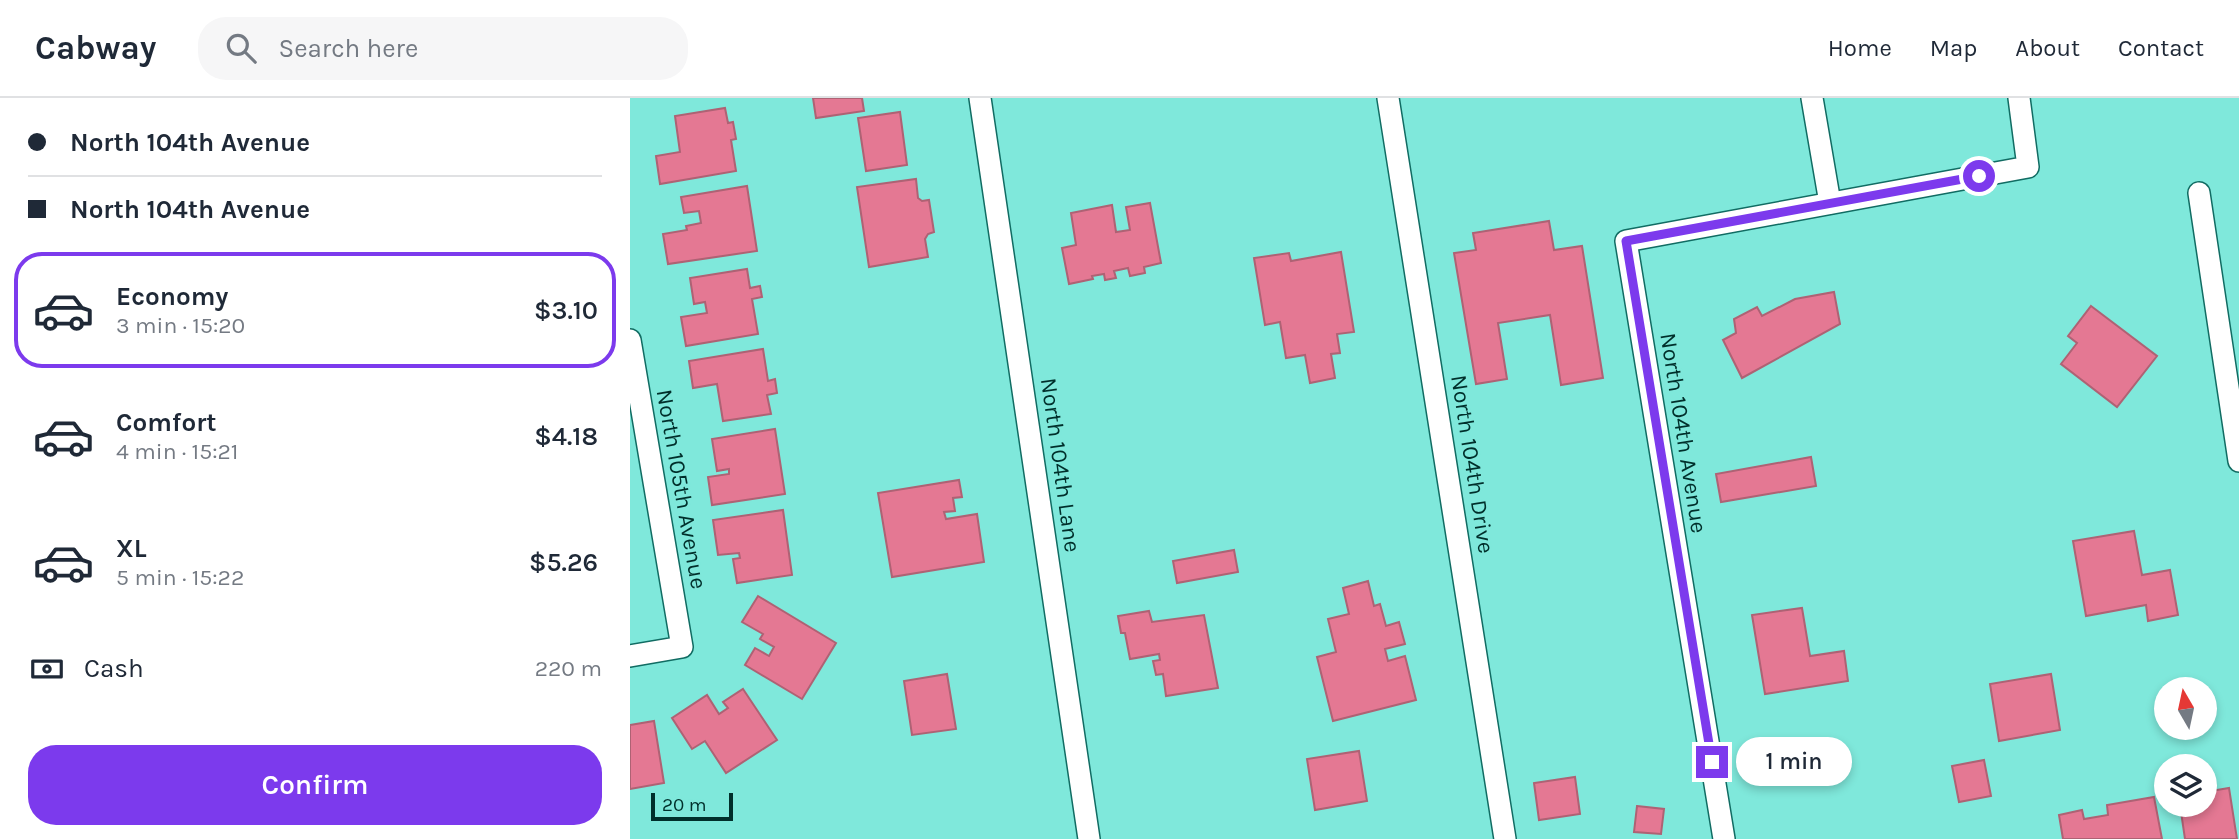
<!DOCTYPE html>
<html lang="en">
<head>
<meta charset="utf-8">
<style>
  body { margin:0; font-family:Karla,sans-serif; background:#f6f6f7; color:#1f2937; height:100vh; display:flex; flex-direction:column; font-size:26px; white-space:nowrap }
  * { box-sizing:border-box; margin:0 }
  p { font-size:23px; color:#747a83 }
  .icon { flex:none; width:38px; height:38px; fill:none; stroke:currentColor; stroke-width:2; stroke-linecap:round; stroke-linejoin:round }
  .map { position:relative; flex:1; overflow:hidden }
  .panel { display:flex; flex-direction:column; background:#fff; width:630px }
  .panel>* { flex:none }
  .banner { display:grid; align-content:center; height:154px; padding:0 28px; background:#fff }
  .needle { width:46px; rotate:351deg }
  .fabs { position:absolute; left:1524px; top:579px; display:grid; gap:14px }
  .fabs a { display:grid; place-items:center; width:63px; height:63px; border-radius:50%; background:#fff; box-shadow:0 4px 10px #0003; font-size:35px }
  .scale { position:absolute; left:21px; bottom:18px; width:82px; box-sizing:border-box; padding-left:7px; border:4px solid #002f2b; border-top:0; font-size:19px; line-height:24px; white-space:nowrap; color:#002f2b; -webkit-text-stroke:5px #7fe8db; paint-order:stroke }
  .end { position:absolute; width:32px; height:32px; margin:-16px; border:9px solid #7c3aed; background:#fff; box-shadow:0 0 0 4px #fff }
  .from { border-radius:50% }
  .bubble { position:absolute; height:49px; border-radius:24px; background:#fff; box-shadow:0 4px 10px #0003; font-size:23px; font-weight:600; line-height:49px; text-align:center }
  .banner b { display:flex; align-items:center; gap:24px; height:66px; font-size:26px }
  .banner b+b { border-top:2px solid #e0e1e3 }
  .banner i { width:18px; height:18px; background:#1f2937 }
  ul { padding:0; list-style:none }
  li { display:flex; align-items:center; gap:21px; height:116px; margin:0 14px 10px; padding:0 14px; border:4px solid transparent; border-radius:28px }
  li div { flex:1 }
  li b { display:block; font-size:26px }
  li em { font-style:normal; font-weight:600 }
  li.active { border-color:#7c3aed }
  li>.icon { width:63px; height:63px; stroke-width:1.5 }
  .pay { display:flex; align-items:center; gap:18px; height:77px; padding:0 28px; font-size:26px }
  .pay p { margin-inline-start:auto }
  .cta { display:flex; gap:14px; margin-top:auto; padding:14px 28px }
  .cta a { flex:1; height:80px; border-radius:28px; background:#7c3aed; color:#fff; font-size:28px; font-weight:600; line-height:80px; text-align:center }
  header { display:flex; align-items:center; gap:42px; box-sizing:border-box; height:98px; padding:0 35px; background:#fff; border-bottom:2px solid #e0e1e3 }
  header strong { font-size:33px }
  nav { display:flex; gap:38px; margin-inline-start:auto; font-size:24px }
  .search { width:490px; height:63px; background:#f6f6f7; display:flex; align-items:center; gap:18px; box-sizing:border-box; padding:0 24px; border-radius:28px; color:#747a83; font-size:26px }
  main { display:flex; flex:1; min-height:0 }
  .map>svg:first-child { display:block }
</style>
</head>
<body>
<header>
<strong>Cabway</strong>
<div class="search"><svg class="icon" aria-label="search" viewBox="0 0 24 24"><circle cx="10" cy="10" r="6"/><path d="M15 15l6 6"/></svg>Search here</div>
<nav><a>Home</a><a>Map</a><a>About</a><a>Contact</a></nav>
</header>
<main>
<section class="panel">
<div class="banner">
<b><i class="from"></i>North 104th Avenue</b>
<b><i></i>North 104th Avenue</b>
</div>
<ul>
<li class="active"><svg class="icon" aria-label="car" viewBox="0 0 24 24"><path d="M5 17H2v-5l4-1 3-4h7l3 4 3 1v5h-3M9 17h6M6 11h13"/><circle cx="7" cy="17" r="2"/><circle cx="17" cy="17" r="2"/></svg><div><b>Economy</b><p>3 min · 15:20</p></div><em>$3.10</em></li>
<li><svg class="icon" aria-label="car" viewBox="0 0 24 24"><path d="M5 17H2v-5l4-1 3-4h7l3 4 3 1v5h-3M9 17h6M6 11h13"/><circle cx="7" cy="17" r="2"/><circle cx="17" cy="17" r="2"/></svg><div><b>Comfort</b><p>4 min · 15:21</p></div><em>$4.18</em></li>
<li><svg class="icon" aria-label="car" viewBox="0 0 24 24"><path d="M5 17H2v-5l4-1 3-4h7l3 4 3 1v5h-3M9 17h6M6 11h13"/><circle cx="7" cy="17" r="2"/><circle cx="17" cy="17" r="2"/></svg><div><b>XL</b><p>5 min · 15:22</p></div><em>$5.26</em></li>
</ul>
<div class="pay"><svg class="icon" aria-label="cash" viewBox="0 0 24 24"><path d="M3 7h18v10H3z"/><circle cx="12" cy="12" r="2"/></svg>Cash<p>220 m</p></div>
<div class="cta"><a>Confirm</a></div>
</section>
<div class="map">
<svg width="1609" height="741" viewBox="0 0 1609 741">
  <rect width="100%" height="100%" fill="#7fe8db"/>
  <g fill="#e47893" stroke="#ae6274" stroke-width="2">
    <polygon points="183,0 232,0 234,13 186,20"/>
    <polygon points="95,10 98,25 103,24 106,41 101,42 106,73 30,86 26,58 50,54 45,18"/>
    <polygon points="270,14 277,67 236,73 228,20"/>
    <polygon points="286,81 288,100 292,103 299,102 304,134 298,136 295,141 298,159 239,169 227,89"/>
    <polygon points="117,88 127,153 38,166 33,136 57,132 56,128 71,125 69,113 54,115 51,99"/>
    <polygon points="520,105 531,165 514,169 515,175 500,178 498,170 484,173 486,180 475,182 474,176 462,178 463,181 439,186 432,150 446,147 441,115 482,107 486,134 500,132 496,109"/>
    <polygon points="919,123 924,152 952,148 973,280 931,287 920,217 868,225 877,281 846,286 824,155 846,152 843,135"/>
    <polygon points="711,154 724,234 707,236 710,255 701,256 705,280 680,285 675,257 656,260 650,224 635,227 624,160 659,155 661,163"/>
    <polygon points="117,171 120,190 130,188 132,199 122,201 128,236 56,248 51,219 77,215 75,204 64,206 60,180"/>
    <polygon points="1204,194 1210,226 1112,280 1093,242 1106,235 1104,221 1127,209 1132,218 1165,201"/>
    <polygon points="1461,208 1527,258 1487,309 1431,266 1447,245 1438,238"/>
    <polygon points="133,251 138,283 145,281 147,295 137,297 141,316 93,323 87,286 63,290 59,263"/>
    <polygon points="145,331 155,396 82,407 78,379 99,376 99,371 87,373 82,341"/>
    <polygon points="1181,359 1186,388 1091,404 1086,376"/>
    <polygon points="329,382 332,399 323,400 325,413 314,414 316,421 347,416 354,464 262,479 248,395"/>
    <polygon points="153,412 162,477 107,485 103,461 110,460 109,455 88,457 83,422"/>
    <polygon points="1504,433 1512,477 1540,472 1548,517 1518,523 1516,507 1456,518 1443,443"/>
    <polygon points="604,452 608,474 547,485 543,463"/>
    <polygon points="738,483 744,508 750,506 756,528 769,524 775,546 755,551 758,563 775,558 786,602 703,623 687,559 706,554 698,521 719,516 713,490"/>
    <polygon points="128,498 206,545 172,601 115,567 125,550 139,558 144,549 130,541 133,536 112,524"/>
    <polygon points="1172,510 1180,558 1214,553 1218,583 1135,596 1122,517"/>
    <polygon points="519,513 522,524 574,517 588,590 536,598 533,576 526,577 523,563 530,562 529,556 500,561 495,535 491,535 488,518"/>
    <polygon points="317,576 326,631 282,637 274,583"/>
    <polygon points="1421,576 1430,632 1369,643 1360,586"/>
    <polygon points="113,591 147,642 96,675 75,643 62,651 42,620 77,597 89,616 98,610 93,604"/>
    <polygon points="24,623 34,685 0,691 0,627"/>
    <polygon points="729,653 737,703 685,712 677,661"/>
    <polygon points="1354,662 1361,698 1329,704 1322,668"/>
    <polygon points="945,679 950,716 909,722 904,685"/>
    <polygon points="1599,690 1607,741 1555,741 1550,707 1575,707 1575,694"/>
    <polygon points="1524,699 1532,741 1433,741 1429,717 1452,712 1454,721 1478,717 1477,707"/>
    <polygon points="1007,708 1034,711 1031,736 1004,734"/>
  </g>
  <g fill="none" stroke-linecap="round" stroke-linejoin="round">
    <g stroke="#116c63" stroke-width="24">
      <g id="minor">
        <polyline points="350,0 459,741"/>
        <polyline points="758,0 875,741"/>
        <polyline points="1182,0 1200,105"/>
        <polyline points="1569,95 1609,363"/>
        <polyline points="0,242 52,549 0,558"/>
        <polyline points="1094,741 996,143 1398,69 1389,0"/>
      </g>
    </g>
    <use href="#minor" stroke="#fff" stroke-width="21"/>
  </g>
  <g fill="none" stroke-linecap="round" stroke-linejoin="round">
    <polyline stroke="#7c3aed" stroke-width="9" points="1082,664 996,143 1349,78"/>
  </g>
  <g text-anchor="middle" stroke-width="5" stroke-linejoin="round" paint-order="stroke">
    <g font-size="23" fill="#002f2b" stroke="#7fe8db">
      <text transform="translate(1054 335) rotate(81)" y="8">North 104th Avenue</text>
      <text transform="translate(843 366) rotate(81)" y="8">North 104th Drive</text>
      <text transform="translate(431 367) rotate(82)" y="8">North 104th Lane</text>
      <text transform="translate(52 391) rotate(80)" y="8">North 105th Avenue</text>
    </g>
  </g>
</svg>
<div class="fabs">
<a><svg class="needle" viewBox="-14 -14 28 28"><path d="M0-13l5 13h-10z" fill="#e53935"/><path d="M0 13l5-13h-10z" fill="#747a83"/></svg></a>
<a><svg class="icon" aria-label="layers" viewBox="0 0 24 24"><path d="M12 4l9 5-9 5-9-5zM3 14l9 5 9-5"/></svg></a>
</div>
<div class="scale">20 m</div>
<i class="end from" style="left:1349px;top:78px"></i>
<i class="end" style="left:1082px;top:664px"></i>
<div class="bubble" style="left:1106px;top:639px;width:116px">1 min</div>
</div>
</main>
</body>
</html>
